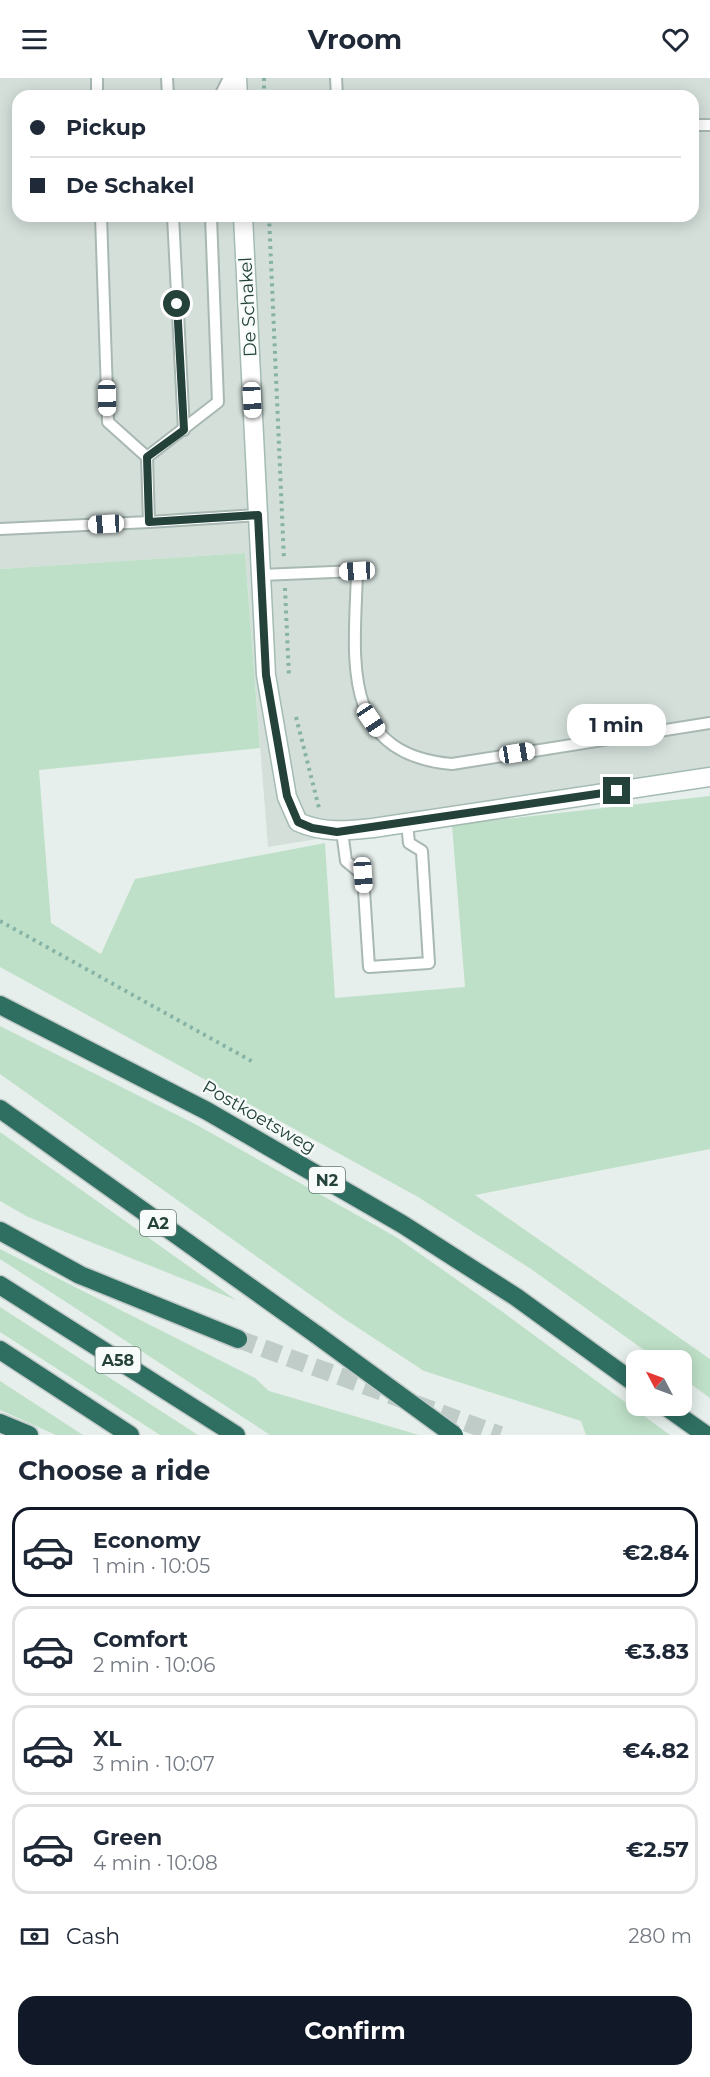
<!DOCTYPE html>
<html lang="en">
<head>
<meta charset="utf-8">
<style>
  body { margin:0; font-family:Montserrat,sans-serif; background:#f6f6f7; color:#1f2937; height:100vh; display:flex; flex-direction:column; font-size:22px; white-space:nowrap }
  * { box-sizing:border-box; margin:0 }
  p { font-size:20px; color:#747a83 }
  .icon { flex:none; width:33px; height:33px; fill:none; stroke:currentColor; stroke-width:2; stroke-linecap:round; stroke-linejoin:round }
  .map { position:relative; height:1357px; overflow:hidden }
  .panel { display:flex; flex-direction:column; background:#fff; flex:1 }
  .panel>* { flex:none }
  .top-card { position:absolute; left:12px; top:12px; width:687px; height:132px; border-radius:18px; box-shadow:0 3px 15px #0003; display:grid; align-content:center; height:132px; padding:0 18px; background:#fff }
  .needle { width:39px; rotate:311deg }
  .controls { position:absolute; left:626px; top:1272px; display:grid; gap:12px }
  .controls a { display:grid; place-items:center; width:66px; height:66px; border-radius:12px; background:#fff; box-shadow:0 3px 15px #0003; font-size:30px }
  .end { position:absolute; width:27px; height:27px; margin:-14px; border:8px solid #24423a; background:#fff; box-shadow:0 0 0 3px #fff }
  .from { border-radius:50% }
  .bubble { position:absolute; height:42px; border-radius:18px; background:#fff; box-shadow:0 3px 15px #0003; font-size:20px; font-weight:700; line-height:42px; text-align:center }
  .car { position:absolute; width:18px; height:36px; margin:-18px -9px; border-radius:8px; box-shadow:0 0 4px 2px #0007; background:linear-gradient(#fff 24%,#345 0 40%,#fff 0 76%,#345 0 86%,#fff 0) }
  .top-card b { display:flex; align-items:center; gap:21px; height:57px; font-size:22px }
  .top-card b+b { border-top:2px solid #e0e1e3 }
  .top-card i { width:15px; height:15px; background:#1f2937 }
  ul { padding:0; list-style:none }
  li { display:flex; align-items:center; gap:18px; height:90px; margin:0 12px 9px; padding:0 6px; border:3px solid #e0e1e3; border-radius:18px }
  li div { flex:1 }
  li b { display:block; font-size:22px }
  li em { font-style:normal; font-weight:700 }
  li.current { border-color:#111827 }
  li>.icon { width:54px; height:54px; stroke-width:1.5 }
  h2 { padding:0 18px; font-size:27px; line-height:72px }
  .pay { display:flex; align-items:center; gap:15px; height:66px; padding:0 18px; font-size:22px }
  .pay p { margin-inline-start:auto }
  .action { display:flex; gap:12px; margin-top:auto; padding:12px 18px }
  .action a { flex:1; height:69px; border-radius:18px; background:#111827; color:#fff; font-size:24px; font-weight:700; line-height:69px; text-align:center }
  header { display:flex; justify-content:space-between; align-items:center; height:78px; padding:0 18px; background:#fff; font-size:27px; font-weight:700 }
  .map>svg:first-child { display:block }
</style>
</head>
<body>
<header><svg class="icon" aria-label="menu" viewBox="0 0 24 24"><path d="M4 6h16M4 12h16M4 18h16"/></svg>Vroom<svg class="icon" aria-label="heart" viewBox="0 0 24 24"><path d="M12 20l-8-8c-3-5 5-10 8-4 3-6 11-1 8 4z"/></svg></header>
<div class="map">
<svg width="710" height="1357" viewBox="0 0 710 1357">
  <rect width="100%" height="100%" fill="#e6efeb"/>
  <path fill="#d4dfda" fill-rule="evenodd" d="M 0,0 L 710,0 L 710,697 L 268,769 L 245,475 L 0,491 ZM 18,18 L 693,18 L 693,138 L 18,138 Z"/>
  <g fill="#bfe0c8">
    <polygon points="245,475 260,670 39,692 51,845 101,876 135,801 325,765 335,920 465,909 452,747 710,718 710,1071 475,1117 710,1281 710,1320 681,1299 681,1282 658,1282 531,1191 418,1119 0,889 0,491"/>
    <polygon points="0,948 195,1046 396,1159 500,1232 670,1357 586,1357 581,1343 424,1293 343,1240 0,996"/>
    <polygon points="0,1054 236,1222 28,1139 0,1123"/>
    <polygon points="0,1171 255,1300 269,1313 419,1357 270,1357 0,1181"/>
    <polygon points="0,1229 198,1357 160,1357 0,1254"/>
    <polygon points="0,1303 83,1357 56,1357 0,1332"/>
  </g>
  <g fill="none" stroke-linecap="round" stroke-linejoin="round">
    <polyline stroke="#bfccc8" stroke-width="18" stroke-dasharray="18 9" stroke-linecap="butt" points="238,1261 500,1357"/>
    <g stroke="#a8b8b2" stroke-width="14">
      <g id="lane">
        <polyline points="97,0 97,18"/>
        <polyline points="167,0 168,18"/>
        <polyline points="336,0 337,18"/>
        <polyline points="220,18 229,0"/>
        <polyline points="693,47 710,47"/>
        <polyline points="101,138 108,344 147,379"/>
        <polyline points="173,138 184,352"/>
        <polyline points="149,444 258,437"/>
        <polyline points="0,451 149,444 147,379 218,324 211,138"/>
        <path d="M 261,497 L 357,493 C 355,578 337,676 452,686 L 710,645"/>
        <polyline points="342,753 346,783 363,797 369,889 429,885 422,773 409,765 407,745"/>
      </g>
    </g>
    <g stroke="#a4bbb3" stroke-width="21">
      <g id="secondary">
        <polyline points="237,0 238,18"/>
        <path d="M 243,138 L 266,597 L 287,719 L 298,744 C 323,755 346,753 373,750 L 710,699"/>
      </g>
    </g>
    <g stroke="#c2cac8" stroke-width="21">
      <g id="highway">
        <polyline points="0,927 207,1033 402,1146 516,1219 636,1306"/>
        <polyline points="0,1031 317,1257"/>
        <polyline points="0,1153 80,1197 238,1261"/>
        <polyline points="0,1207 236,1357"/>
        <polyline points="0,1272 130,1357"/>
        <polyline points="665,1328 706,1357"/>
        <polyline points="0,1345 29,1357"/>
      </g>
    </g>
    <g stroke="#86b3a5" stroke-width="4" stroke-dasharray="3 4.5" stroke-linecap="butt">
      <polyline points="264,0 264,18"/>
      <polyline points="269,138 284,482"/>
      <polyline points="285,510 289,599"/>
      <polyline points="296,639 319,730"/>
      <polyline points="0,843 255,985"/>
    </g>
    <use href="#lane" stroke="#fff" stroke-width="10"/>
    <use href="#secondary" stroke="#fff" stroke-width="18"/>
    <use href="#highway" stroke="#2f6f62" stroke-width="18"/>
    <g stroke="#c2cac8" stroke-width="21" stroke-linecap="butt">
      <polyline id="highway-bridge" points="317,1257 454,1357"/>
    </g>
    <use href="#highway-bridge" stroke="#2f6f62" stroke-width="18"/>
  </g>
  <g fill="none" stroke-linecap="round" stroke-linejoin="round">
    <polyline stroke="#24423a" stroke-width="8" points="177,226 184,352 147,379 149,444 258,437 266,597 287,718 298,744 312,750 337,754 617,713"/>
  </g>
  <g text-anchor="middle" stroke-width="4.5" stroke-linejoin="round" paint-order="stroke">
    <g fill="#f7fbf9" stroke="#637a73" stroke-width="1.5">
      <rect x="309" y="1089" width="36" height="26" rx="4.5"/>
      <rect x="140" y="1132" width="36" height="26" rx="4.5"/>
      <rect x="95.5" y="1269" width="45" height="26" rx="4.5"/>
    </g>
    <g font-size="16" font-weight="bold" fill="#24423a">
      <text x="327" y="1108">N2</text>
      <text x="158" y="1151">A2</text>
      <text x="118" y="1288">A58</text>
    </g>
    <g font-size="18" fill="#24423a" stroke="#f7fbf9">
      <text transform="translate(248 229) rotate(-93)" y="6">De Schakel</text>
      <text transform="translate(259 1039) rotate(30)" y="6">Postkoetsweg</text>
    </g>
  </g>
</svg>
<div class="controls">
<a><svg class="needle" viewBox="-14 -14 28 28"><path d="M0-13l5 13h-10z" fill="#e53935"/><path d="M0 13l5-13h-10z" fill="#747a83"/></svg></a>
</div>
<i class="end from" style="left:177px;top:226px"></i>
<i class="end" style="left:617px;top:713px"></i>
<div class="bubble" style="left:567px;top:626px;width:99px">1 min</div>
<i class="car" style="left:107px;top:320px;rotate:179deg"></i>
<i class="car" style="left:252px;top:322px;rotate:177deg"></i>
<i class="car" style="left:106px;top:446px;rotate:267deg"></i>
<i class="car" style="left:357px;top:493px;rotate:267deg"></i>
<i class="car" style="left:371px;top:642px;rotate:146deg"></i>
<i class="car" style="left:517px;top:675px;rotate:81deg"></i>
<i class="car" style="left:363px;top:797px;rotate:176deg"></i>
<div class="top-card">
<b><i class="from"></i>Pickup</b>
<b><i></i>De Schakel</b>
</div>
</div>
<section class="panel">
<h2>Choose a ride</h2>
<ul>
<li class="current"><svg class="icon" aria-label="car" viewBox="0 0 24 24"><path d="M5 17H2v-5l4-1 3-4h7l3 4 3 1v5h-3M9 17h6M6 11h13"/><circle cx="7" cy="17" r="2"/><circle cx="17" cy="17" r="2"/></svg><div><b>Economy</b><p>1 min · 10:05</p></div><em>€2.84</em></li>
<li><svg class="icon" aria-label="car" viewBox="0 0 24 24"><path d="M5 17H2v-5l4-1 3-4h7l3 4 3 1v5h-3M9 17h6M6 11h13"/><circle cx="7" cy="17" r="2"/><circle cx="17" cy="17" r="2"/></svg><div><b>Comfort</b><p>2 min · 10:06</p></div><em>€3.83</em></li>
<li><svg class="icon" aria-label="car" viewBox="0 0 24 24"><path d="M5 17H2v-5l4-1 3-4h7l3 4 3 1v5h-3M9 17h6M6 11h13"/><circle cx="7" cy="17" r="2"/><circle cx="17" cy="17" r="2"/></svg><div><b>XL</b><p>3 min · 10:07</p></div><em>€4.82</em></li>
<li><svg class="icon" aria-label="car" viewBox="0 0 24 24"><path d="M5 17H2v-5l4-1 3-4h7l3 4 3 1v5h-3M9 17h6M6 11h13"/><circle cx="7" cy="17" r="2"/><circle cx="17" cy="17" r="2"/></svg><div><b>Green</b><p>4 min · 10:08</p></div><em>€2.57</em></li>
</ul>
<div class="pay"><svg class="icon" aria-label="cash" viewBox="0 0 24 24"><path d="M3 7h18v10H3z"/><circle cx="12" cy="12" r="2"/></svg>Cash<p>280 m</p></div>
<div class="action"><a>Confirm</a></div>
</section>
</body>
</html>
